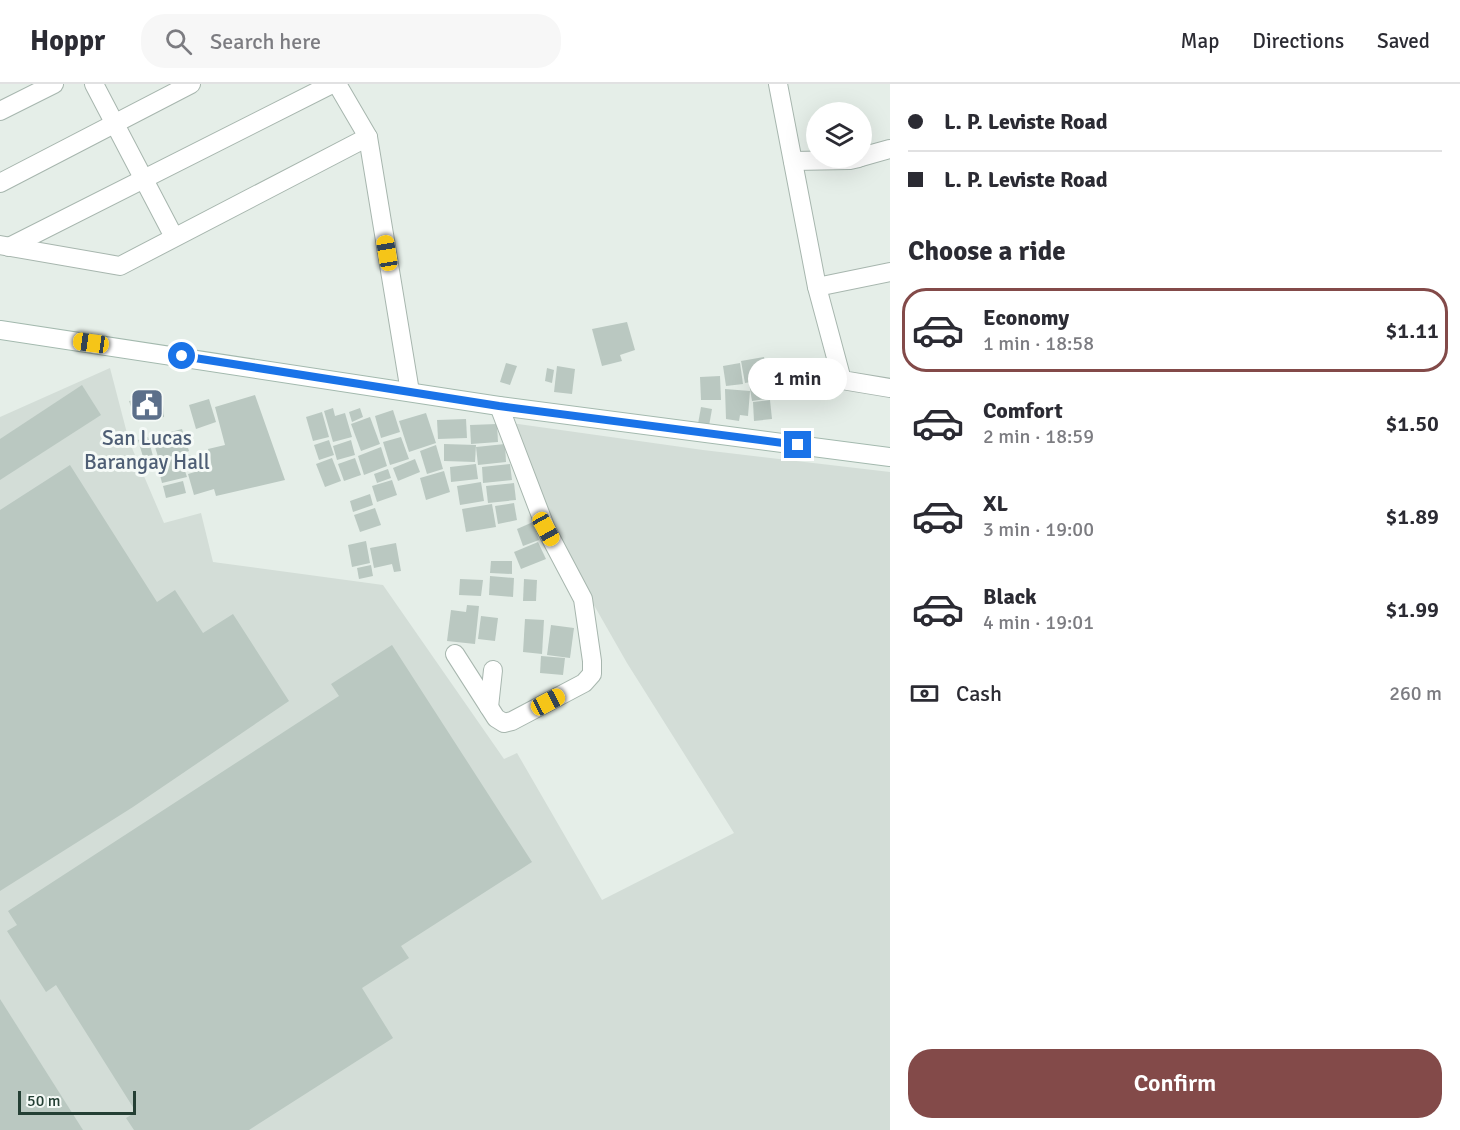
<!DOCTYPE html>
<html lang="en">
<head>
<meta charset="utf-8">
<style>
  body { margin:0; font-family:Signika,sans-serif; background:#f7f7f7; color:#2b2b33; height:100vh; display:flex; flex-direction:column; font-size:22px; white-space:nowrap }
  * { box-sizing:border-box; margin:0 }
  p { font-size:20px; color:#7c7c81 }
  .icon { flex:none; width:33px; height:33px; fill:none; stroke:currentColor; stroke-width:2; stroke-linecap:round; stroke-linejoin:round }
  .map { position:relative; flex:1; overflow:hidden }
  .details { display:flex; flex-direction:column; background:#fff; width:570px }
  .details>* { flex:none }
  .banner { display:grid; align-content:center; height:132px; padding:0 18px; background:#fff }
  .tools { position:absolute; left:806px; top:18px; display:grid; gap:12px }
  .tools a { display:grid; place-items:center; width:66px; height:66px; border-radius:50%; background:#fff; box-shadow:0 6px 24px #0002; font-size:30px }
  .scale { position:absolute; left:18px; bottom:15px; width:118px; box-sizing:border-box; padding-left:6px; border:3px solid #243f34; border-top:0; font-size:16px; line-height:21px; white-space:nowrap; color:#243f34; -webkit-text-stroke:4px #f5faf7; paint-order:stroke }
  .end { position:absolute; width:27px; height:27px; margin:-14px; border:8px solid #1a73e8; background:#fff; box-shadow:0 0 0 3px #fff }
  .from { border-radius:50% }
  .bubble { position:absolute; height:42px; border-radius:21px; background:#fff; box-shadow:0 6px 24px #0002; font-size:20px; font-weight:600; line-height:42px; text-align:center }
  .car { position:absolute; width:18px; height:36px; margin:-18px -9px; border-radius:8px; box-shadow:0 0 4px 2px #0007; background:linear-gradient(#f5c518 24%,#345 0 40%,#f5c518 0 76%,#345 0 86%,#f5c518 0) }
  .banner b { display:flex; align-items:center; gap:21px; height:57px; font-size:22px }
  .banner b+b { border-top:2px solid #e1e1e2 }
  .banner i { width:15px; height:15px; background:#2b2b33 }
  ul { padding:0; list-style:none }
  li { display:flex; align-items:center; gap:18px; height:84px; margin:0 12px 9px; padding:0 6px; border:3px solid transparent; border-radius:24px }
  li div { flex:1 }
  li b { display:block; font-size:22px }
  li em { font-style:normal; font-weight:600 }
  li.selected { border-color:#834a49 }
  li>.icon { width:54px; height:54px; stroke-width:1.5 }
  h2 { padding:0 18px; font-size:27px; line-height:72px }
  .pay { display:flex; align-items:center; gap:15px; height:66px; padding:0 18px; font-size:22px }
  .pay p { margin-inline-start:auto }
  .primary-button { display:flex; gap:12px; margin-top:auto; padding:12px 18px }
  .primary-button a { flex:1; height:69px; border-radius:24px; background:#834a49; color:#fff; font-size:24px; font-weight:600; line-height:69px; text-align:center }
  header { display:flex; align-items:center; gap:36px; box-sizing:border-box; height:84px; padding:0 30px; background:#fff; border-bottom:2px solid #e1e1e2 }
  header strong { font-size:28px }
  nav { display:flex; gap:33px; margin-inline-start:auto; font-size:21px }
  .search { width:420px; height:54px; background:#f7f7f7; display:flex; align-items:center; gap:15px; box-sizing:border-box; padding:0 21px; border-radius:24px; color:#7c7c81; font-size:22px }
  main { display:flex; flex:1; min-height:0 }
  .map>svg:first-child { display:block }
</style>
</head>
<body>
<header>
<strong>Hoppr</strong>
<div class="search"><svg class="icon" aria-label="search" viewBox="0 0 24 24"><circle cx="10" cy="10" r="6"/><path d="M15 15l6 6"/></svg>Search here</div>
<nav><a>Map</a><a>Directions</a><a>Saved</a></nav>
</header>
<main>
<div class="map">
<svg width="890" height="1046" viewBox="0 0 890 1046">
  <rect width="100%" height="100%" fill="#e5eee8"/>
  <polygon fill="#d3ddd7" points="110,284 129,357 164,439 201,429 213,478 383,501 504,675 517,669 602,816 734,749 627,579 550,444 511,339 703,366 890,388 890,1046 0,1046 0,333"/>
  <g fill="#bac8c1">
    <polygon points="627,238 635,266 620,271 622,277 602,282 592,245"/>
    <polygon points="764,273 768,295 745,299 741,277"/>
    <polygon points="506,279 517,282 510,301 500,298"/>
    <polygon points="740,279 743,300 726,302 723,282"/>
    <polygon points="557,282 575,285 572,310 554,308"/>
    <polygon points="547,284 554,286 552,299 545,297"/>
    <polygon points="720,292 721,316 701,316 700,293"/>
    <polygon points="770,297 772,314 752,317 749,299"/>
    <polygon points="82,301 101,331 0,396 0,355"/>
    <polygon points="725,305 750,307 748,332 740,331 739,337 726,335"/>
    <polygon points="162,308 164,333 136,337 129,317 147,314 147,310"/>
    <polygon points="255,311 285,396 216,412 214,405 194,411 188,390 212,383 208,365 225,361 215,323"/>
    <polygon points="209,315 216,338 196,345 189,321"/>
    <polygon points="770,316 772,335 754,337 753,318"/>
    <polygon points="701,323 712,325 709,342 698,340"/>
    <polygon points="333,324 335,332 345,329 352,353 333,358 324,327"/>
    <polygon points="360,324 363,333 352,338 349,328"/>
    <polygon points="393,326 400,348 381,354 375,332"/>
    <polygon points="322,328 329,353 313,357 306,333"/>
    <polygon points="426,329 436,359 409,368 399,337"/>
    <polygon points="370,333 380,360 361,367 351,340"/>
    <polygon points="466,335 467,354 438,355 437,336"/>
    <polygon points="497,340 498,358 471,360 470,341"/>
    <polygon points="182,345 189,367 159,376 152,353"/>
    <polygon points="148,353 155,380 146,383 138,356"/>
    <polygon points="401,353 409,375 390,381 383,358"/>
    <polygon points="329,356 334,371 319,376 314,361"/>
    <polygon points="351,356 355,371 337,376 333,362"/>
    <polygon points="444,360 476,361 475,378 444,377"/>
    <polygon points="505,360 506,378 478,381 476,363"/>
    <polygon points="436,361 443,385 427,390 420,367"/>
    <polygon points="381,363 387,382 364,391 358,372"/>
    <polygon points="191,371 195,385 185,387 187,393 162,399 157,379"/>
    <polygon points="332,374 341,397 325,403 316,380"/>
    <polygon points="355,374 361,391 344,397 338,380"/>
    <polygon points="415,375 420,388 398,397 393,384"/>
    <polygon points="476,380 478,395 451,398 450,383"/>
    <polygon points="510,380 512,396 483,399 482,383"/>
    <polygon points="70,381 157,518 175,506 203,549 233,530 289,617 133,723 0,807 0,426"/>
    <polygon points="388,385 391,394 377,399 374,390"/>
    <polygon points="444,387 450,408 426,416 420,394"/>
    <polygon points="392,396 397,411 377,418 372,402"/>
    <polygon points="183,397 186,409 166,414 163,402"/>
    <polygon points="481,398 484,417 460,421 457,402"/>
    <polygon points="514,399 516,416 488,419 486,402"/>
    <polygon points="370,410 373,421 353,428 350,417"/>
    <polygon points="514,419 517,436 498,440 495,422"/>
    <polygon points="492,420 496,443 466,448 462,425"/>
    <polygon points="375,424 381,441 360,448 354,431"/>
    <polygon points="533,438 539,456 523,462 517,445"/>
    <polygon points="366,457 370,479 352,483 348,461"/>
    <polygon points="538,458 546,475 521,485 514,468"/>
    <polygon points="396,459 401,487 394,488 392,480 374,484 370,464"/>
    <polygon points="491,477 512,477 512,490 490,489"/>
    <polygon points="371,481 373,492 359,495 357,484"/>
    <polygon points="490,492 514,494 513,513 489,511"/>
    <polygon points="460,495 483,496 481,512 459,511"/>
    <polygon points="524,495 537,496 536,517 523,517"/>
    <polygon points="467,521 479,522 475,560 447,557 451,526 466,528"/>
    <polygon points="481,532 498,534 495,557 478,555"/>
    <polygon points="525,535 544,536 542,570 523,568"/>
    <polygon points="551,541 574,544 570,574 547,571"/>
    <polygon points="392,561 532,778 401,862 409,874 362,904 393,954 249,1046 134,1046 126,1034 136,1028 56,901 46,908 7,847 17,841 8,827 339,612 331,600"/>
    <polygon points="541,572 565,574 563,591 540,589"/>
    <polygon points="0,915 83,1046 0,1046"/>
  </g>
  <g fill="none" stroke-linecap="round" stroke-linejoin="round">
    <g stroke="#a7b6ae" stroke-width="20">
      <g id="minor">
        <polyline points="94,0 174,153"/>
        <polyline points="337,0 368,53 410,308"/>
        <polyline points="778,0 817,203 842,296 890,304"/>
        <polyline points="0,27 54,0"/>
        <polyline points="861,73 890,65"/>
        <polyline points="793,77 850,76 859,74"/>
        <polyline points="0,99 191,0"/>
        <polyline points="0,161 120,182 368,53"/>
        <polyline points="9,163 332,0"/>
        <polyline points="817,203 890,188"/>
        <polyline points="455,570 496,634 504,639 512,637 584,599 592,590 592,577 583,515 546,445 499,322"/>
        <polyline points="489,623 493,586"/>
      </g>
    </g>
    <g stroke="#a3b9ae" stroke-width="20">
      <polyline id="secondary" points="0,246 499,322 890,373"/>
    </g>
    <use href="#minor" stroke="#fff" stroke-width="18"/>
    <use href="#secondary" stroke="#fff" stroke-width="18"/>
  </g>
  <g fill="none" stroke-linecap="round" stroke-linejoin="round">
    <polyline stroke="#1a73e8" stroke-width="8" points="182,272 499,322 798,361"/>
  </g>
  <defs>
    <g id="civic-square" transform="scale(1.725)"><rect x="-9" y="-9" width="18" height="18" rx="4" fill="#5c6f8a" stroke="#f5faf7"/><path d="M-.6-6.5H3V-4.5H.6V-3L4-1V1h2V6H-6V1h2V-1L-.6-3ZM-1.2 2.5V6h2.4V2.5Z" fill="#fff"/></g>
  </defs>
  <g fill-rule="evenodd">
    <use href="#civic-square" x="147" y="321"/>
  </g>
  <g text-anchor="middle" stroke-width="6" stroke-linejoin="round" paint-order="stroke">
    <g font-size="21" fill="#4e5e75" stroke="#f5faf7">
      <text x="147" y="361">San Lucas<tspan x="147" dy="24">Barangay Hall</tspan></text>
    </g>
  </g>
</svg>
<div class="tools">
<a><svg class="icon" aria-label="layers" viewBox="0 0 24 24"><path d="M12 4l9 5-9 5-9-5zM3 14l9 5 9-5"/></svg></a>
</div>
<div class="scale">50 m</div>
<i class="end from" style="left:182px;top:272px"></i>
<i class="end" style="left:798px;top:361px"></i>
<div class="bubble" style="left:748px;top:274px;width:99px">1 min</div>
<i class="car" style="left:387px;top:169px;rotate:351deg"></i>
<i class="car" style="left:91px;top:259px;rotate:278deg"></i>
<i class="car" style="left:546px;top:445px;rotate:151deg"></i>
<i class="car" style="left:548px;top:618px;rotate:62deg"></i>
</div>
<section class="details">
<div class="banner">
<b><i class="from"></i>L. P. Leviste Road</b>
<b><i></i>L. P. Leviste Road</b>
</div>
<h2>Choose a ride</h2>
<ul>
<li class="selected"><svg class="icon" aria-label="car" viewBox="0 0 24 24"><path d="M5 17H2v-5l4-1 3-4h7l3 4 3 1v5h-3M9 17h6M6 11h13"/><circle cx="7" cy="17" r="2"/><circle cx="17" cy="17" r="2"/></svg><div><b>Economy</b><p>1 min · 18:58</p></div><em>$1.11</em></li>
<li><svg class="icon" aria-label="car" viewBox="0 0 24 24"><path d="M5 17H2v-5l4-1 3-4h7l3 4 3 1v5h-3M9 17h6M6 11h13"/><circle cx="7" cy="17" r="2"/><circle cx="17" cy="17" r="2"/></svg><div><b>Comfort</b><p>2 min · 18:59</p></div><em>$1.50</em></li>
<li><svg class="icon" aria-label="car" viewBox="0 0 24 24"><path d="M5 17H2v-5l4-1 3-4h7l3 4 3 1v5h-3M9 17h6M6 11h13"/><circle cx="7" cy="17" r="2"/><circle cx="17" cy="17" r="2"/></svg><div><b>XL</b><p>3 min · 19:00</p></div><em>$1.89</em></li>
<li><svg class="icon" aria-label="car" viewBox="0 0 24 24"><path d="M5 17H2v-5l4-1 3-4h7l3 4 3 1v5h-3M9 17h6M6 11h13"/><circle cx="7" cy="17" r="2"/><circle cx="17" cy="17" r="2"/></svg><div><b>Black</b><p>4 min · 19:01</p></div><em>$1.99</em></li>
</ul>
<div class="pay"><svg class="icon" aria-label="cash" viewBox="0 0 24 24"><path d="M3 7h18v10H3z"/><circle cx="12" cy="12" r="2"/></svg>Cash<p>260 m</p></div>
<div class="primary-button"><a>Confirm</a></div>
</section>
</main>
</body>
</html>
